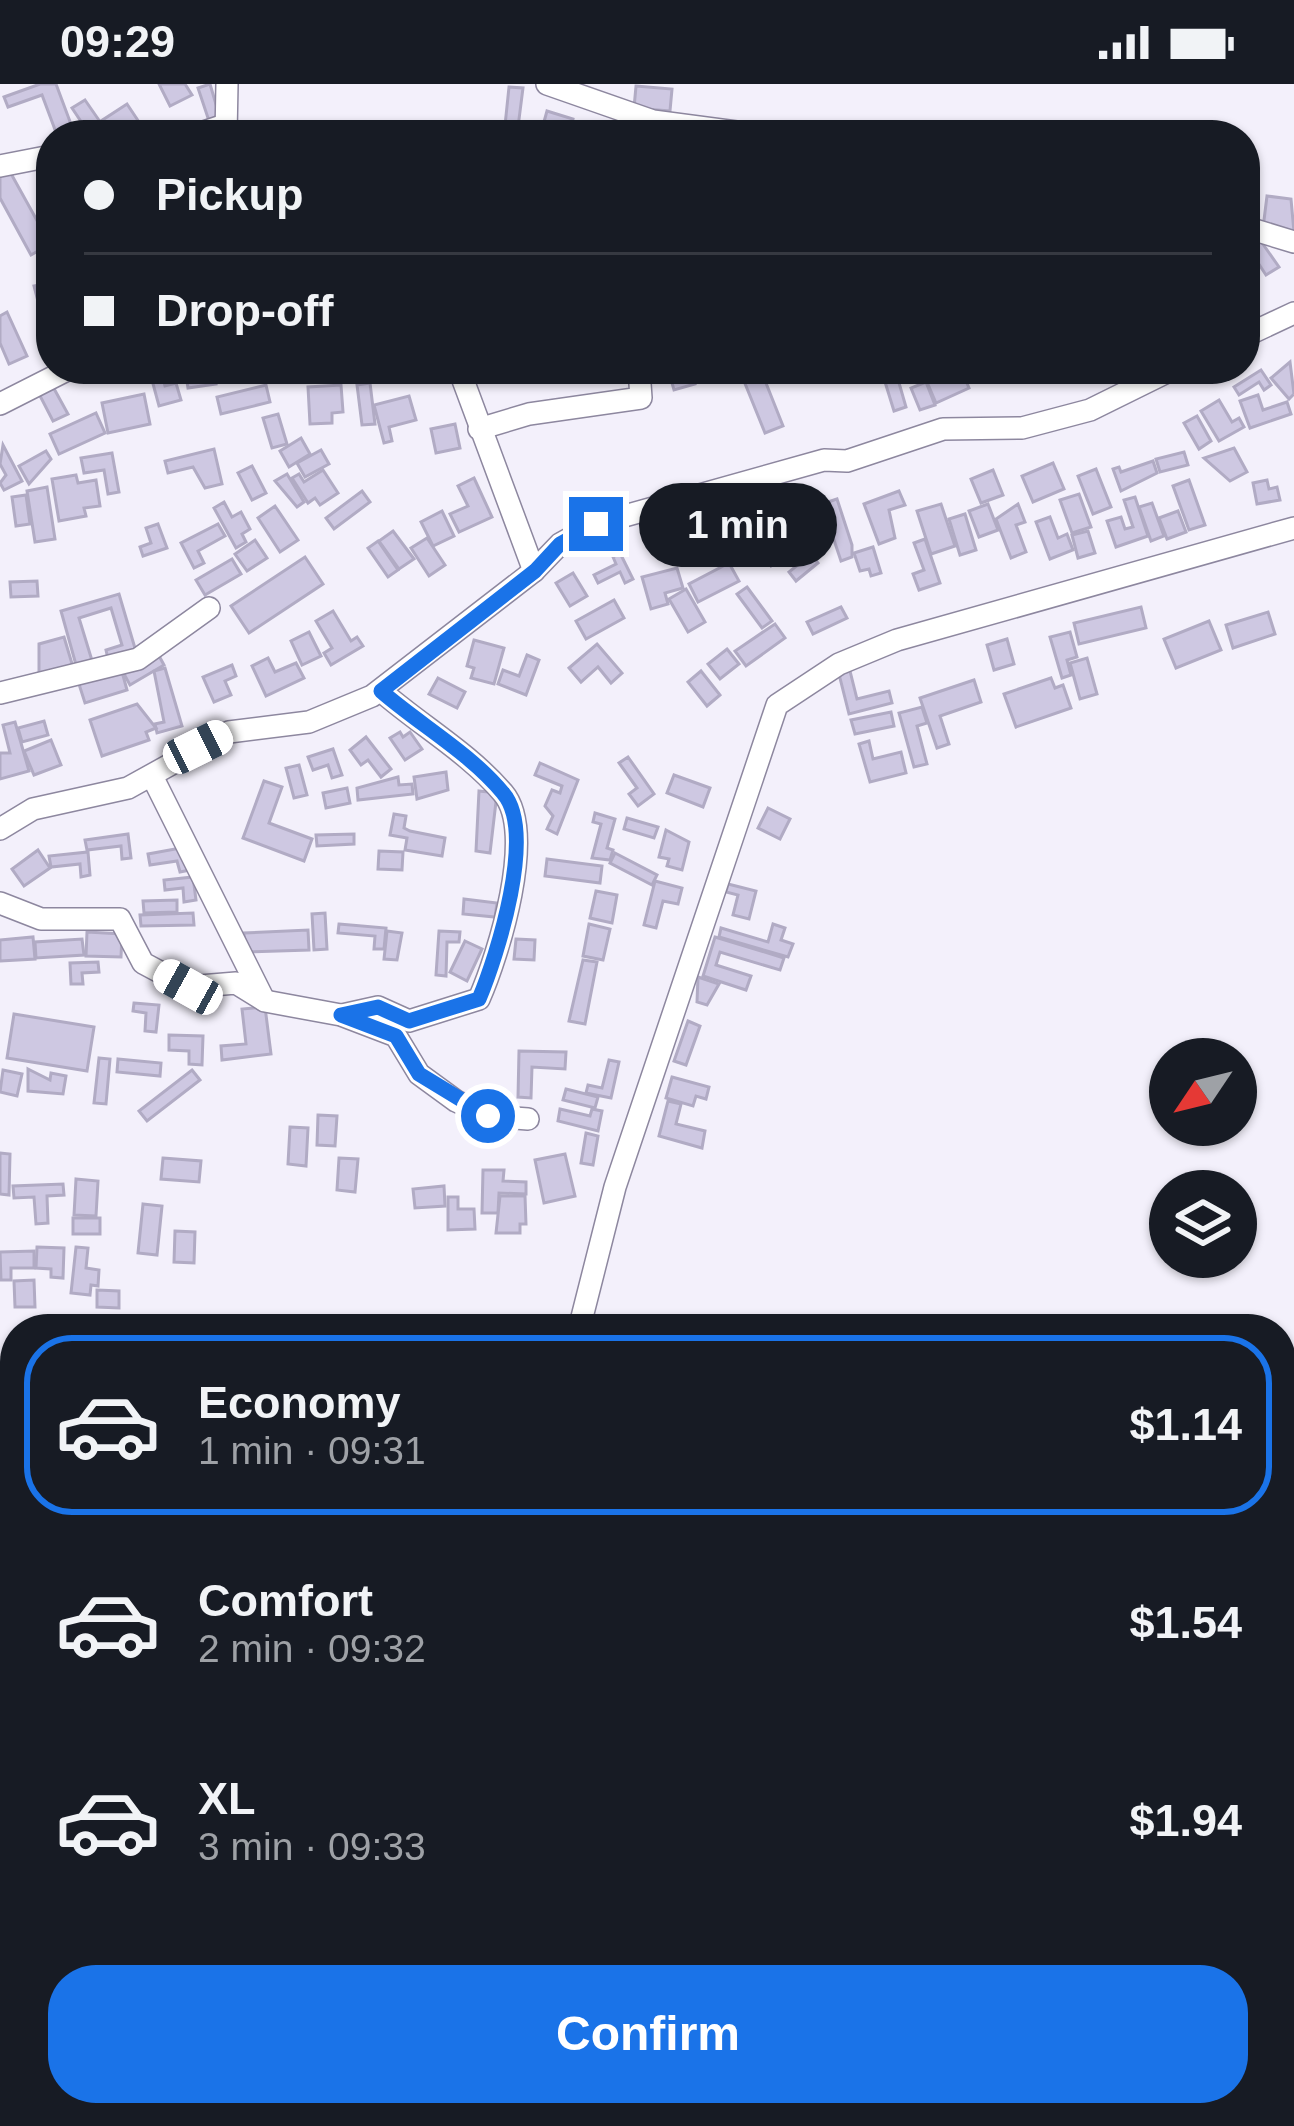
<!DOCTYPE html>
<html lang="en">
<head>
<meta charset="utf-8">
<style>
  body { margin:0; font-family:Helvetica,sans-serif; background:#242831; color:#f1f3f6; height:100vh; display:flex; flex-direction:column; font-size:45px; white-space:nowrap }
  * { box-sizing:border-box; margin:0 }
  p { font-size:39px; color:#9ea1a6 }
  .icon { flex:none; width:66px; height:66px; fill:none; stroke:currentColor; stroke-width:2; stroke-linecap:round; stroke-linejoin:round }
  .map { position:relative; flex:1; overflow:hidden }
  .drawer { position:absolute; left:0px; top:1230px; width:1296px; height:813px; display:flex; flex-direction:column; background:#171b24; border-radius:48px 48px 0 0; box-shadow:0 3px 9px #0004 }
  .drawer>* { flex:none }
  .banner { position:absolute; left:36px; top:36px; width:1224px; height:264px; border-radius:48px; box-shadow:0 3px 9px #0004; display:grid; align-content:center; height:264px; padding:0 48px; background:#171b24 }
  .needle { width:78px; rotate:235deg }
  .fabs { position:absolute; left:1149px; top:954px; display:grid; gap:24px }
  .fabs a { display:grid; place-items:center; width:108px; height:108px; border-radius:50%; background:#171b24; box-shadow:0 3px 9px #0004; font-size:60px }
  .end { position:absolute; width:54px; height:54px; margin:-27px; border:15px solid #1a73e8; background:#fff; box-shadow:0 0 0 6px #fff }
  .from { border-radius:50% }
  .bubble { position:absolute; height:84px; border-radius:42px; background:#171b24; box-shadow:0 3px 9px #0004; font-size:39px; font-weight:800; line-height:84px; text-align:center }
  .car { position:absolute; width:36px; height:72px; margin:-36px -18px; border-radius:15px; box-shadow:0 0 9px 3px #0007; background:linear-gradient(#fff 24%,#345 0 40%,#fff 0 76%,#345 0 86%,#fff 0) }
  .banner b { display:flex; align-items:center; gap:42px; height:114px; font-size:45px }
  .banner b+b { border-top:3px solid #363941 }
  .banner i { width:30px; height:30px; background:#f1f3f6 }
  ul { padding:21px 0 0; list-style:none }
  li { display:flex; align-items:center; gap:36px; height:180px; margin:0 24px 18px; padding:0 24px; border:6px solid transparent; border-radius:48px }
  li div { flex:1 }
  li b { display:block; font-size:45px }
  li em { font-style:normal; font-weight:800 }
  li.on { border-color:#1a73e8 }
  li>.icon { width:108px; height:108px; stroke-width:1.5 }
  .cta { display:flex; gap:24px; margin-top:auto; padding:24px 48px }
  .cta a { flex:1; height:138px; border-radius:48px; background:#1a73e8; color:#fff; font-size:48px; font-weight:800; line-height:138px; text-align:center }
  .status { display:flex; justify-content:space-between; align-items:center; height:84px; padding:0 60px; background:#171b24; direction:ltr }
  .status svg { height:33px; fill:currentColor }
  .map>svg:first-child { display:block }
</style>
</head>
<body>
<div class="status"><b>09:29</b><svg viewBox="0 0 49 12"><path d="M0 12V9h3v3zM5 12V6h3v6zM10 12V3h3v9zM15 12V0h3v12zM26 1h20v11H26zM47 4h2v5h-2z"/></svg></div>
<div class="map">
<svg width="1294" height="2042" viewBox="0 0 1294 2042">
  <rect width="100%" height="100%" fill="#f3f0fb"/>
  <g fill="#cec8e2" stroke="#b1abc4" stroke-width="3">
    <polygon points="40,0 56,0 75,51 57,51 42,11 8,23 4,13"/>
    <polygon points="159,0 185,0 192,11 170,22"/>
    <polygon points="210,0 220,34 209,37 198,4"/>
    <polygon points="636,2 672,5 670,27 634,24"/>
    <polygon points="509,3 523,4 517,51 504,51"/>
    <polygon points="85,16 103,42 90,51 72,24"/>
    <polygon points="127,20 141,41 126,51 110,51 101,37"/>
    <polygon points="547,27 573,35 569,51 542,45"/>
    <polygon points="9,86 50,160 31,171 0,114 0,91"/>
    <polygon points="1245,88 1257,89 1257,139 1245,137"/>
    <polygon points="1267,112 1291,115 1294,148 1263,144"/>
    <polygon points="1258,153 1279,183 1266,191 1251,168 1245,171 1245,161"/>
    <polygon points="51,199 51,231 42,233 34,202"/>
    <polygon points="7,228 27,272 9,280 0,259 0,232"/>
    <polygon points="1290,278 1294,310 1289,315 1271,294"/>
    <polygon points="149,285 178,285 179,289 163,294 165,302 176,299 181,316 159,322"/>
    <polygon points="180,285 213,285 216,300 188,304 185,285"/>
    <polygon points="668,285 691,285 695,300 674,306"/>
    <polygon points="881,285 895,285 906,323 894,327"/>
    <polygon points="938,285 961,285 969,304 936,319 924,291"/>
    <polygon points="1261,286 1271,301 1264,306 1259,298 1239,311 1234,303"/>
    <polygon points="762,289 783,342 765,349 744,297"/>
    <polygon points="926,298 935,321 920,326 911,304"/>
    <polygon points="370,299 375,340 362,341 357,301"/>
    <polygon points="52,301 68,330 53,337 38,308"/>
    <polygon points="266,301 270,318 221,330 217,313"/>
    <polygon points="341,301 343,328 332,329 332,339 310,340 308,303"/>
    <polygon points="144,310 150,340 108,349 102,319"/>
    <polygon points="1258,311 1263,326 1287,318 1291,330 1250,344 1240,317"/>
    <polygon points="409,312 416,336 389,343 392,357 384,359 374,321"/>
    <polygon points="1219,316 1232,338 1239,334 1244,343 1219,357 1201,327"/>
    <polygon points="96,329 105,349 59,370 50,350"/>
    <polygon points="278,330 287,360 272,364 263,334"/>
    <polygon points="1197,332 1211,357 1199,365 1184,339"/>
    <polygon points="455,340 460,364 436,369 431,345"/>
    <polygon points="301,354 310,370 289,383 280,367"/>
    <polygon points="3,361 22,397 4,406 0,399 6,391 0,380"/>
    <polygon points="1234,364 1247,388 1230,397 1204,374"/>
    <polygon points="214,365 222,400 205,404 193,383 168,389 165,377"/>
    <polygon points="321,366 329,380 305,393 297,379"/>
    <polygon points="46,367 51,375 29,400 19,382"/>
    <polygon points="1184,368 1188,381 1160,388 1156,375"/>
    <polygon points="112,369 119,408 108,410 104,386 84,389 81,374"/>
    <polygon points="1153,377 1157,389 1121,407 1113,385 1119,383 1121,388"/>
    <polygon points="1053,379 1064,405 1033,418 1022,392"/>
    <polygon points="252,382 266,409 252,416 238,389"/>
    <polygon points="1096,385 1111,423 1093,430 1078,392"/>
    <polygon points="323,386 338,409 320,421 315,414 308,419 292,394 299,390 304,398"/>
    <polygon points="993,386 1003,411 981,419 971,395"/>
    <polygon points="287,390 304,418 297,423 275,397"/>
    <polygon points="76,391 78,399 96,396 100,422 84,424 86,432 59,437 52,395"/>
    <polygon points="474,394 492,433 459,448 450,430 468,422 458,402"/>
    <polygon points="1189,396 1205,441 1189,446 1173,402"/>
    <polygon points="1267,396 1269,405 1277,403 1280,416 1257,420 1253,399"/>
    <polygon points="47,403 55,455 35,458 27,407"/>
    <polygon points="362,407 370,418 334,445 326,434"/>
    <polygon points="899,407 905,421 889,426 895,454 879,460 864,420"/>
    <polygon points="1079,410 1091,443 1072,449 1060,416"/>
    <polygon points="26,411 30,440 16,442 12,413"/>
    <polygon points="1135,413 1148,452 1116,463 1107,437 1121,433 1125,445 1133,443 1124,416"/>
    <polygon points="837,415 852,461 852,473 841,477 822,420"/>
    <polygon points="224,418 232,433 241,428 250,445 242,450 246,458 236,464 214,424"/>
    <polygon points="1152,419 1164,452 1151,457 1139,423"/>
    <polygon points="941,420 955,462 931,470 917,427"/>
    <polygon points="988,420 998,446 979,453 969,427"/>
    <polygon points="1018,420 1025,438 1016,441 1026,468 1011,474 996,435"/>
    <polygon points="275,422 298,456 280,468 258,434"/>
    <polygon points="442,427 454,452 433,462 421,438"/>
    <polygon points="1178,427 1186,448 1167,455 1159,434"/>
    <polygon points="812,430 824,450 797,466 785,446"/>
    <polygon points="965,430 976,466 960,471 949,435"/>
    <polygon points="1050,433 1058,454 1067,450 1073,466 1050,475 1036,438"/>
    <polygon points="158,440 167,464 143,472 140,463 151,459 146,444"/>
    <polygon points="218,440 225,452 198,467 204,479 194,484 181,459"/>
    <polygon points="393,447 414,475 399,485 379,457"/>
    <polygon points="1088,447 1095,469 1078,474 1072,451"/>
    <polygon points="774,449 788,473 771,482 757,459"/>
    <polygon points="427,454 445,481 429,492 411,464"/>
    <polygon points="925,455 940,499 919,506 913,490 924,486 914,459"/>
    <polygon points="255,456 267,474 247,487 235,470"/>
    <polygon points="378,457 398,486 388,493 368,464"/>
    <polygon points="873,463 881,489 871,492 869,485 860,487 854,469"/>
    <polygon points="806,464 818,479 796,497 789,488 804,476 798,470"/>
    <polygon points="620,469 633,495 625,499 620,488 598,499 594,491 616,480 613,473"/>
    <polygon points="305,473 323,500 249,549 231,522"/>
    <polygon points="232,475 241,490 205,511 196,496"/>
    <polygon points="729,479 739,497 698,518 689,500"/>
    <polygon points="677,484 683,504 665,509 668,520 651,525 642,493"/>
    <polygon points="573,489 587,512 570,522 556,499"/>
    <polygon points="37,497 38,512 11,513 10,498"/>
    <polygon points="747,503 772,537 762,544 737,510"/>
    <polygon points="686,505 705,538 688,548 669,515"/>
    <polygon points="119,510 137,571 109,579 106,566 122,561 111,524 79,534 94,583 78,588 61,527"/>
    <polygon points="614,516 624,534 586,555 576,537"/>
    <polygon points="841,523 847,534 813,550 807,538"/>
    <polygon points="1141,523 1146,544 1079,560 1074,539"/>
    <polygon points="333,527 351,557 357,553 363,562 331,581 324,569 332,564 316,537"/>
    <polygon points="1268,528 1275,550 1233,564 1226,541"/>
    <polygon points="1209,537 1221,566 1176,584 1164,555"/>
    <polygon points="775,540 785,554 746,582 735,567"/>
    <polygon points="309,548 321,572 302,581 291,557"/>
    <polygon points="1070,548 1077,573 1067,576 1071,591 1062,594 1050,553"/>
    <polygon points="64,553 73,583 39,593 39,560"/>
    <polygon points="1007,555 1014,580 994,586 987,561"/>
    <polygon points="474,556 504,564 494,600 471,594 474,584 467,582"/>
    <polygon points="597,560 622,589 611,599 598,583 581,598 569,584"/>
    <polygon points="727,565 739,580 720,595 708,580"/>
    <polygon points="158,570 164,581 130,601 124,590"/>
    <polygon points="527,571 539,576 526,611 498,600 503,586 519,592"/>
    <polygon points="268,574 275,588 296,579 304,594 266,612 252,582"/>
    <polygon points="1087,574 1097,610 1080,615 1070,579"/>
    <polygon points="232,581 236,592 225,597 231,611 214,618 203,593"/>
    <polygon points="121,584 127,606 85,619 78,597"/>
    <polygon points="165,584 182,642 157,649 155,640 164,638 154,587"/>
    <polygon points="701,587 720,611 707,622 688,598"/>
    <polygon points="850,587 857,615 889,607 892,619 849,630 839,590"/>
    <polygon points="438,594 465,608 457,624 429,610"/>
    <polygon points="1051,594 1055,604 1063,601 1071,624 1016,643 1004,610"/>
    <polygon points="974,596 981,618 940,632 949,660 937,664 920,614"/>
    <polygon points="137,620 156,644 146,648 149,656 102,672 90,636"/>
    <polygon points="922,623 927,639 917,642 927,680 914,683 899,629"/>
    <polygon points="891,628 894,642 855,650 851,636"/>
    <polygon points="44,637 48,651 22,658 18,644"/>
    <polygon points="15,638 29,687 0,695 0,669 10,669 3,641"/>
    <polygon points="400,648 403,653 410,648 422,665 405,676 390,654"/>
    <polygon points="366,653 391,685 381,693 368,676 361,681 350,666"/>
    <polygon points="51,656 61,681 34,691 24,667"/>
    <polygon points="869,657 873,675 901,668 906,689 870,698 859,660"/>
    <polygon points="333,665 342,691 332,694 328,681 313,686 308,673"/>
    <polygon points="628,673 654,710 638,722 629,710 637,704 619,679"/>
    <polygon points="540,679 578,696 557,750 547,745 553,732 545,722 552,706 560,709 562,702 535,691"/>
    <polygon points="299,681 307,711 294,714 286,684"/>
    <polygon points="446,688 448,706 417,715 414,693"/>
    <polygon points="674,691 710,704 703,723 667,709"/>
    <polygon points="398,693 399,701 412,700 413,710 358,716 357,704"/>
    <polygon points="264,697 282,703 269,739 312,755 304,777 243,754"/>
    <polygon points="347,704 350,719 326,724 323,709"/>
    <polygon points="479,707 497,709 490,769 476,767"/>
    <polygon points="768,724 790,735 780,755 758,744"/>
    <polygon points="595,729 615,735 607,764 613,766 610,776 592,774 601,740 593,738"/>
    <polygon points="394,730 406,732 404,744 410,747 445,754 442,772 405,766 407,754 390,751"/>
    <polygon points="627,734 658,743 654,754 624,745"/>
    <polygon points="666,746 689,758 682,786 667,782 669,775 659,773"/>
    <polygon points="128,750 131,774 122,775 121,762 87,766 85,756"/>
    <polygon points="354,750 354,760 317,762 316,751"/>
    <polygon points="186,763 190,786 180,788 177,777 150,781 148,770"/>
    <polygon points="38,766 50,784 24,802 12,785"/>
    <polygon points="379,767 403,768 402,786 378,785"/>
    <polygon points="88,768 90,791 81,793 80,780 51,783 49,772"/>
    <polygon points="615,769 657,791 652,801 610,779"/>
    <polygon points="547,775 602,782 600,799 545,792"/>
    <polygon points="193,793 196,816 184,818 183,804 165,806 164,796"/>
    <polygon points="655,797 682,804 678,820 663,817 656,844 644,841"/>
    <polygon points="728,800 756,807 749,835 733,831 738,811 726,808"/>
    <polygon points="596,807 617,811 612,839 590,834"/>
    <polygon points="464,815 497,819 495,833 463,830"/>
    <polygon points="177,816 177,828 144,829 143,817"/>
    <polygon points="193,829 194,841 141,842 140,831"/>
    <polygon points="325,829 327,865 314,866 312,830"/>
    <polygon points="339,840 386,844 384,865 374,865 375,852 338,849"/>
    <polygon points="589,840 610,845 603,876 583,872"/>
    <polygon points="773,840 785,844 781,856 793,860 788,873 719,853 721,844 768,858"/>
    <polygon points="308,846 309,866 245,868 244,849"/>
    <polygon points="387,847 402,849 397,876 384,875"/>
    <polygon points="439,847 460,848 459,858 447,858 446,892 436,891"/>
    <polygon points="87,848 122,850 121,873 86,872"/>
    <polygon points="33,853 35,875 0,877 0,856"/>
    <polygon points="715,853 784,874 780,886 720,868 716,881 751,892 746,906 703,892"/>
    <polygon points="82,855 84,871 36,874 35,858"/>
    <polygon points="516,855 535,856 534,876 514,875"/>
    <polygon points="465,857 482,865 467,897 450,888"/>
    <polygon points="583,876 597,878 585,940 569,937"/>
    <polygon points="98,878 99,888 82,889 83,900 71,900 70,879"/>
    <polygon points="698,893 719,900 707,921 697,918"/>
    <polygon points="134,919 159,921 156,948 145,947 146,929 133,927"/>
    <polygon points="265,923 271,970 222,976 221,962 246,960 242,925"/>
    <polygon points="14,930 94,943 87,987 7,974"/>
    <polygon points="688,937 700,942 686,981 674,977"/>
    <polygon points="169,951 203,952 202,981 189,980 189,967 169,966"/>
    <polygon points="519,967 566,968 565,985 532,983 531,1014 518,1013"/>
    <polygon points="99,974 110,975 106,1020 94,1019"/>
    <polygon points="118,975 161,979 160,992 117,988"/>
    <polygon points="609,976 619,978 611,1014 586,1009 588,1001 602,1004"/>
    <polygon points="28,985 50,996 51,989 66,992 63,1010 28,1007"/>
    <polygon points="3,986 22,990 17,1012 0,1008"/>
    <polygon points="192,986 200,996 147,1037 139,1027"/>
    <polygon points="672,993 709,1003 706,1015 696,1012 693,1022 666,1014"/>
    <polygon points="566,1005 598,1013 595,1024 563,1016"/>
    <polygon points="668,1017 681,1020 676,1040 705,1047 702,1064 659,1052"/>
    <polygon points="560,1025 590,1032 592,1025 602,1027 598,1047 558,1037"/>
    <polygon points="318,1031 337,1032 335,1062 317,1061"/>
    <polygon points="290,1043 308,1044 306,1082 288,1080"/>
    <polygon points="586,1049 598,1052 593,1081 581,1079"/>
    <polygon points="0,1069 10,1070 9,1111 0,1110"/>
    <polygon points="565,1070 575,1112 544,1119 535,1076"/>
    <polygon points="163,1074 201,1077 199,1098 161,1095"/>
    <polygon points="339,1074 358,1075 355,1108 337,1106"/>
    <polygon points="483,1086 504,1086 503,1097 526,1098 526,1110 499,1109 498,1129 482,1129"/>
    <polygon points="76,1095 98,1097 96,1132 74,1131"/>
    <polygon points="63,1100 64,1111 47,1112 48,1139 36,1140 34,1113 14,1114 13,1102"/>
    <polygon points="444,1102 445,1122 415,1124 413,1105"/>
    <polygon points="500,1112 525,1112 526,1140 520,1140 520,1149 496,1149"/>
    <polygon points="448,1113 458,1113 458,1125 474,1125 475,1145 448,1146"/>
    <polygon points="143,1120 162,1122 157,1171 138,1169"/>
    <rect x="73" y="1134" width="27" height="16"/>
    <polygon points="175,1147 195,1148 194,1179 174,1178"/>
    <polygon points="37,1163 64,1164 63,1194 51,1193 51,1185 36,1184"/>
    <polygon points="76,1163 88,1164 86,1184 99,1186 98,1202 91,1201 90,1211 71,1209"/>
    <polygon points="34,1167 34,1184 11,1184 11,1196 1,1196 0,1168"/>
    <polygon points="34,1196 35,1223 15,1223 14,1197"/>
    <polygon points="97,1206 119,1207 119,1224 97,1223"/>
    <polygon points="15,1276 15,1305 0,1323 0,1278 8,1285"/>
    <polygon points="15,1345 15,1366 6,1380 0,1377 0,1351 9,1354"/>
    <polygon points="94,2028 129,2028 131,2037 97,2042"/>
    <polygon points="150,2028 203,2028 205,2042 190,2042 189,2033 152,2042"/>
    <polygon points="837,2028 888,2028 889,2039 838,2042"/>
  </g>
  <g fill="none" stroke-linecap="round" stroke-linejoin="round">
    <g stroke="#8d879f" stroke-width="24">
      <g id="minor">
        <polyline points="547,0 653,37 759,51"/>
        <polyline points="195,51 225,41"/>
        <polyline points="226,51 227,0"/>
        <polyline points="0,82 51,72"/>
        <polyline points="1245,143 1294,158"/>
        <polyline points="1245,252 1294,229"/>
        <polyline points="440,285 460,288 534,487"/>
        <polyline points="0,320 69,285"/>
        <polyline points="479,345 529,330 641,314 639,285"/>
        <polyline points="0,609 138,575 209,524"/>
        <polyline points="152,692 264,916"/>
        <polyline points="0,745 33,725 128,704 229,648 309,638 372,612 534,487 560,460 596,440 824,376 847,377 943,345 1022,344 1090,326 1173,285"/>
        <polyline points="0,819 41,835 120,835 143,879 188,903 236,899 265,917 341,931 396,952 419,990 456,1017 488,1032 528,1035"/>
        <path d="M 342,931 L 378,923 L 409,937 L 479,915 C 498,872 537,748 503,709 C 469,669 420,641 381,607"/>
        <polyline points="579,1245 615,1103 777,621 839,580 897,556 1294,444"/>
        <polyline points="0,1598 15,1590"/>
        <polyline points="0,1728 15,1730"/>
        <polyline points="0,1897 15,1896"/>
        <polyline points="0,2021 15,2017"/>
        <polyline points="321,2028 323,2042"/>
        <polyline points="906,2028 906,2042"/>
        <polyline points="541,2042 599,2028"/>
      </g>
    </g>
    <use href="#minor" stroke="#fff" stroke-width="21"/>
  </g>
  <g fill="none" stroke-linecap="round" stroke-linejoin="round">
    <path stroke="#1a73e8" stroke-width="15" d="M 488,1032 L 419,990 L 396,952 L 341,931 L 378,923 L 409,937 L 479,915 C 497,872 537,748 503,709 C 470,669 420,641 381,607 L 535,487 L 560,460 L 596,440"/>
  </g>
</svg>
<div class="fabs">
<a><svg class="needle" viewBox="-14 -14 28 28"><path d="M0-13l5 13h-10z" fill="#e53935"/><path d="M0 13l5-13h-10z" fill="#9ea1a6"/></svg></a>
<a><svg class="icon" aria-label="layers" viewBox="0 0 24 24"><path d="M12 4l9 5-9 5-9-5zM3 14l9 5 9-5"/></svg></a>
</div>
<i class="end from" style="left:488px;top:1032px"></i>
<i class="end" style="left:596px;top:440px"></i>
<div class="bubble" style="left:639px;top:399px;width:198px">1 min</div>
<i class="car" style="left:198px;top:663px;rotate:64deg"></i>
<i class="car" style="left:188px;top:903px;rotate:299deg"></i>
<div class="banner">
<b><i class="from"></i>Pickup</b>
<b><i></i>Drop-off</b>
</div>
<section class="drawer">
<ul>
<li class="on"><svg class="icon" aria-label="car" viewBox="0 0 24 24"><path d="M5 17H2v-5l4-1 3-4h7l3 4 3 1v5h-3M9 17h6M6 11h13"/><circle cx="7" cy="17" r="2"/><circle cx="17" cy="17" r="2"/></svg><div><b>Economy</b><p>1 min · 09:31</p></div><em>$1.14</em></li>
<li><svg class="icon" aria-label="car" viewBox="0 0 24 24"><path d="M5 17H2v-5l4-1 3-4h7l3 4 3 1v5h-3M9 17h6M6 11h13"/><circle cx="7" cy="17" r="2"/><circle cx="17" cy="17" r="2"/></svg><div><b>Comfort</b><p>2 min · 09:32</p></div><em>$1.54</em></li>
<li><svg class="icon" aria-label="car" viewBox="0 0 24 24"><path d="M5 17H2v-5l4-1 3-4h7l3 4 3 1v5h-3M9 17h6M6 11h13"/><circle cx="7" cy="17" r="2"/><circle cx="17" cy="17" r="2"/></svg><div><b>XL</b><p>3 min · 09:33</p></div><em>$1.94</em></li>
</ul>
<div class="cta"><a>Confirm</a></div>
</section>
</div>
</body>
</html>
